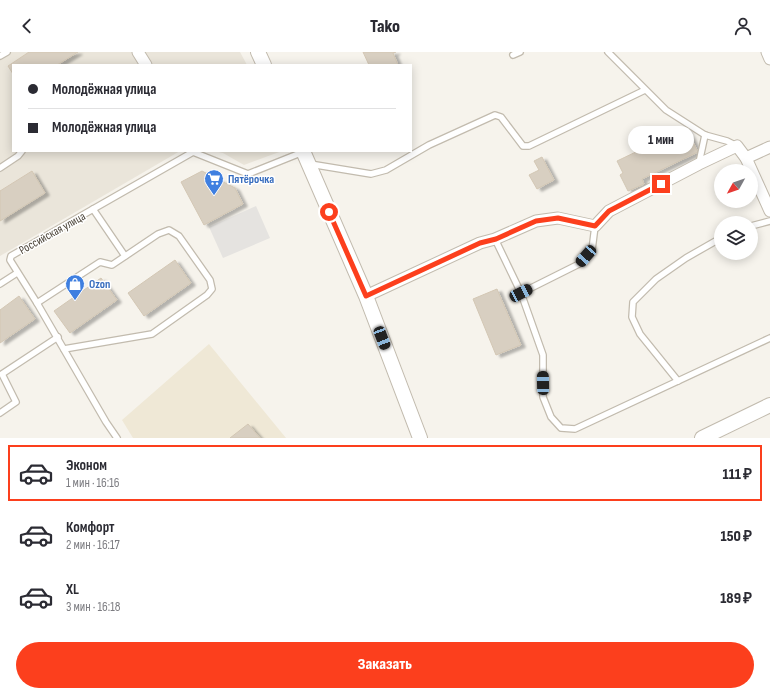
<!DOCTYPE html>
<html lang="ru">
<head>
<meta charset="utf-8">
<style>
  body { margin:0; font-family:"Sofia Sans Condensed",sans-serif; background:#f2f2f3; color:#2b2b33; height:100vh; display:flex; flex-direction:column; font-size:15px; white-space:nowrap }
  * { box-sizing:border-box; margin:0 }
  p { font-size:13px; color:#7c7c81 }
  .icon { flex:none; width:22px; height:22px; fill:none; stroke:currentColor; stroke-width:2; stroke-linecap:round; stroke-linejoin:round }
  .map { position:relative; height:386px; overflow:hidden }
  .sheet { display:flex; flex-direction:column; background:#fff; flex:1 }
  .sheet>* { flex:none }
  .hud { position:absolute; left:12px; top:12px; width:400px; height:88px; border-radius:0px; box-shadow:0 2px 10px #0003; display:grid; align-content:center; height:88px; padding:0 16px; background:#fff }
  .needle { width:26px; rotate:230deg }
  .controls { position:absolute; left:714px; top:112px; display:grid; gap:8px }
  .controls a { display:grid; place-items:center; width:44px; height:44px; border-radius:50%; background:#fff; box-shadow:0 2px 10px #0003; font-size:20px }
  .end { position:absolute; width:18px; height:18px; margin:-9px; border:5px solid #fc3f1d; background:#fff; box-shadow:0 0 0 2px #fff }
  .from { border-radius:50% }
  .bubble { position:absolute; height:28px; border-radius:14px; background:#fff; box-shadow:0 2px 10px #0003; font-size:13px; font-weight:800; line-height:28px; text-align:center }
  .car { position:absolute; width:12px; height:24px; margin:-12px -6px; border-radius:5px; box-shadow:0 0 3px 1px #0007; background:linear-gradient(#222 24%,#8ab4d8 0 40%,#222 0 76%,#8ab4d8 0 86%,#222 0) }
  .hud b { display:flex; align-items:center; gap:14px; height:38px; font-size:15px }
  .hud b+b { border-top:1px solid #e1e1e2 }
  .hud i { width:10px; height:10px; background:#2b2b33 }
  ul { padding:7px 0 0; list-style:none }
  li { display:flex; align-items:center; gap:12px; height:56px; margin:0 8px 6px; padding:0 8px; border:2px solid transparent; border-radius:0px }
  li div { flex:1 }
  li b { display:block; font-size:15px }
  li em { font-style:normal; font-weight:800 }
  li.active { border-color:#fc3f1d }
  li>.icon { width:36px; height:36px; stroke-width:1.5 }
  .primary-button { display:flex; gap:8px; margin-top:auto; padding:8px 16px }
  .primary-button a { flex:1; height:46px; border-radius:24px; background:#fc3f1d; color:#fff; font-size:16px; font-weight:800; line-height:46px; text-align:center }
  header { display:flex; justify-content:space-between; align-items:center; height:52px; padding:0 16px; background:#fff; font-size:18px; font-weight:800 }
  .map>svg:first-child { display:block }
</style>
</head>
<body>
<header><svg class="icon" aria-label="back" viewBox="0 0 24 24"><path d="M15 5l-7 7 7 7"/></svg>Tako<svg class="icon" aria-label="person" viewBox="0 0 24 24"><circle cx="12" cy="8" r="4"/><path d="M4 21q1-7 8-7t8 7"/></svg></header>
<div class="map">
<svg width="770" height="386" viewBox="0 0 770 386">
  <defs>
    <filter id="shadow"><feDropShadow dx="4.5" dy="2.5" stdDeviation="1" flood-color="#0004"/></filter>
  </defs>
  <rect width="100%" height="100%" fill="#f6f3ec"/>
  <g fill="#eae5da">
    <polygon points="0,0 136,0 143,13 13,13 13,99 180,99 0,204"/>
    <polygon points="143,0 240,0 247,13 151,13"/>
    <polygon points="214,99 282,99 244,113 223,101"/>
  </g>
  <polygon fill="#efe8d6" points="209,292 286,386 133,386 122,368"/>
  <polygon fill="#e5e3e0" points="256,154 270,186 223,206 209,175"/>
  <g fill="#d8cfc1" stroke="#d3c7b4" filter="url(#shadow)">
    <polygon points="29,0 78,0 57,13 13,13 13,22 8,14"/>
    <polygon points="363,0 396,0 393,1 398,13 369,13"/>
    <polygon points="686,76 698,100 642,127 644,132 628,139 620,123 623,121 617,109"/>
    <polygon points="542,105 554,128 537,137 529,123 539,118 534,109"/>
    <polygon points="32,119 45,141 0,169 0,139"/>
    <polygon points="202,119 235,136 243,152 204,173 181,130"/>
    <polygon points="175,208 191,231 144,264 128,241"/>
    <polygon points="101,226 117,248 70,281 54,259"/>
    <polygon points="497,237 521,293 496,303 473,247"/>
    <polygon points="19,244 35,267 0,291 0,258"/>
    <polygon points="248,372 260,386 230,386"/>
  </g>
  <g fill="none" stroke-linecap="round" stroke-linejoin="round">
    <g stroke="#c2bbae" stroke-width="8">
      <g id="service">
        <polyline points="608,0 666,58 705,83 727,89 737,94"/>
        <polyline points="513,3 520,0"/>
        <polyline points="0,4 7,0"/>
        <polyline points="699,111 705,83"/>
        <polyline points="310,112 371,122 386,118 429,93 495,63 501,65 523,94 529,94 645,38"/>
        <polyline points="0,116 18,104 22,99"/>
        <polyline points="93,157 125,204"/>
        <polyline points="751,174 770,169"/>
        <polyline points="495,187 521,241 581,211 592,198 595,174"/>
        <polyline points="0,232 17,221"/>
        <polyline points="521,241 543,303 543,345 551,365 561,376 575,377 770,286"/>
        <polyline points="37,251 106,370 117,386"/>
        <polyline points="64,297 152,282 207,243 212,237 210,228 179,184 169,178 158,182 112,213 100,210 37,251 10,208 11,204 193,100 248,122 303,100"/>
        <polyline points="678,329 640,282 632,265 633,250 656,227 686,206 721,186"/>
        <polyline points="0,361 16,350 2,322 58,285"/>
      </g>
    </g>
    <g stroke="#c2bbae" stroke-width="13">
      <g id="minor">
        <polyline points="138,0 146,13"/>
        <polyline points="767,0 770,7"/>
        <polyline points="746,106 770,95"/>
        <polyline points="366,244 480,191 495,187 536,169 558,166 595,174 609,159 699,112 737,94 746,106 770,159"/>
      </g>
    </g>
    <g stroke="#c2bbae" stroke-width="16">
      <g id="tertiary">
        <polyline points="258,0 264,13"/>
        <polyline points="303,99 366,244 420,386"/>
        <polyline points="702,386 770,353"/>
      </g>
    </g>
    <use href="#service" stroke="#fff" stroke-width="5.5"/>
    <use href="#minor" stroke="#fff" stroke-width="11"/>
    <use href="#tertiary" stroke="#fff" stroke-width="14"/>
  </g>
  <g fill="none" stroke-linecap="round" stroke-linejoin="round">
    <polyline stroke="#fc3f1d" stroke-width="5" points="329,160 366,244 480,191 496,187 536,169 558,166 595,174 609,159 661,132"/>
  </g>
  <defs>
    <g id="supermarket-pin" transform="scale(1)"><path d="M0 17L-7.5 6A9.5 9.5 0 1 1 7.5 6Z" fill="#3f7fe0" stroke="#fff"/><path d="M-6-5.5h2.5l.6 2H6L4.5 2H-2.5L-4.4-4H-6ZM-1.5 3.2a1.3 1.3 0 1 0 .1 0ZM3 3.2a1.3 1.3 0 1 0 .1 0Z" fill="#fff"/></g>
    <g id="shop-pin" transform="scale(1)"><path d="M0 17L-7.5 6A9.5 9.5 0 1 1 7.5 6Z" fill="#3f7fe0" stroke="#fff"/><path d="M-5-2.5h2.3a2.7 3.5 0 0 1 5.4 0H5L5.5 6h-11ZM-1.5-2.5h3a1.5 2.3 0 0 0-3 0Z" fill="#fff"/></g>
  </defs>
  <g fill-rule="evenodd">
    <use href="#supermarket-pin" x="214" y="127"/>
    <use href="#shop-pin" x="75" y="232"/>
  </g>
  <g text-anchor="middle" stroke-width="3" stroke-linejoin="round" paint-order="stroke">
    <g font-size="12" font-weight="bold" fill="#366cbe" stroke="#fff" text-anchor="start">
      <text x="228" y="131">Пятёрочка</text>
      <text x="89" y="236">Ozon</text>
    </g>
    <g font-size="12" fill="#4b4439" stroke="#fff">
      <text transform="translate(52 181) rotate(-29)" y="4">Российская улица</text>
    </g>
  </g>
</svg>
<div class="controls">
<a><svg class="needle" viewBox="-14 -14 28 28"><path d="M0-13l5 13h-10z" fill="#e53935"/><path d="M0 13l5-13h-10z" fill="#7c7c81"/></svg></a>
<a><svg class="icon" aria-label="layers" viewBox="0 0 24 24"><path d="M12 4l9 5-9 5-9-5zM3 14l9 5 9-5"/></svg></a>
</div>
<i class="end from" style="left:329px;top:160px"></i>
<i class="end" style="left:661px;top:132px"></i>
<div class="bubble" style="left:628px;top:74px;width:66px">1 мин</div>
<i class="car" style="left:586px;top:204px;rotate:221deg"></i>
<i class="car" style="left:521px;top:241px;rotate:63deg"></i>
<i class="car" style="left:382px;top:286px;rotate:159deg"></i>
<i class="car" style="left:543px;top:331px;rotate:359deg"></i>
<div class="hud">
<b><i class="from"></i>Молодёжная улица</b>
<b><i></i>Молодёжная улица</b>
</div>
</div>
<section class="sheet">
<ul>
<li class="active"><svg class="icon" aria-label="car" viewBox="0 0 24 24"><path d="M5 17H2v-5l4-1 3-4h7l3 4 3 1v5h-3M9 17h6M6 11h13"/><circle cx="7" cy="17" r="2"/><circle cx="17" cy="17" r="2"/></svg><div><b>Эконом</b><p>1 мин · 16:16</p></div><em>111 ₽</em></li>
<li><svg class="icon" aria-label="car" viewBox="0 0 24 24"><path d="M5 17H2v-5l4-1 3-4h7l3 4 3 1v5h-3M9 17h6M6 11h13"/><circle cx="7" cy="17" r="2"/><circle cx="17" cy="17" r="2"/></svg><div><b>Комфорт</b><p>2 мин · 16:17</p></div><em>150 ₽</em></li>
<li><svg class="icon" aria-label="car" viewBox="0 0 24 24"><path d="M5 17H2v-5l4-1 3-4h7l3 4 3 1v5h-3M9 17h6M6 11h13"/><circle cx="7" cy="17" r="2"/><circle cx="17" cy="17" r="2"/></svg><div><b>XL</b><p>3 мин · 16:18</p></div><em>189 ₽</em></li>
</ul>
<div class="primary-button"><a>Заказать</a></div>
</section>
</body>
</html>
